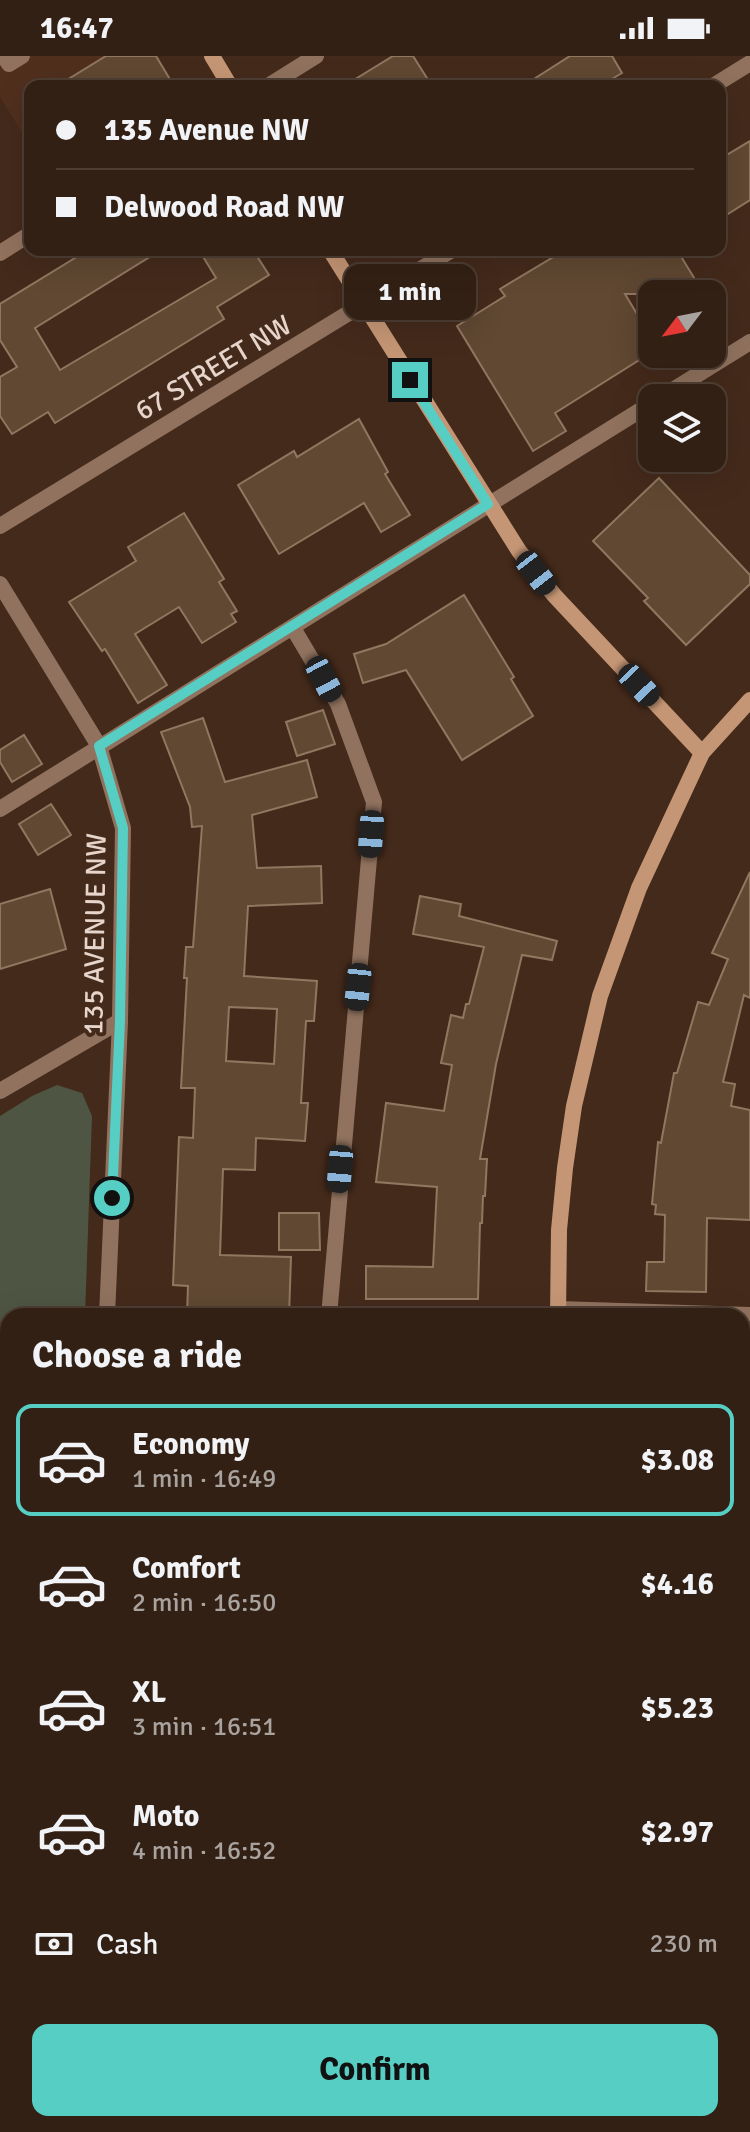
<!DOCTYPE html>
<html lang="en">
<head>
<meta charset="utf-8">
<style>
  body { margin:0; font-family:Signika,sans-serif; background:#3e2d22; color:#f1f3f6; height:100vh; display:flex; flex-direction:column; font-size:30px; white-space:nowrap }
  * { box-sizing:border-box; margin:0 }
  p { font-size:26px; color:#a9a3a0 }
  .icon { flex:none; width:44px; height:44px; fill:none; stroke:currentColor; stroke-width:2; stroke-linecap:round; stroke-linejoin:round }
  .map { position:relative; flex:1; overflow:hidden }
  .side { position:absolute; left:0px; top:1252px; width:750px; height:824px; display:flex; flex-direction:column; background:#332014; border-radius:24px 24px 0 0; box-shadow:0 8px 32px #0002,0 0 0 2px #4e3e34 }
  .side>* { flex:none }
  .top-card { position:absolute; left:24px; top:24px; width:702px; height:176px; border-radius:16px; box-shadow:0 8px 32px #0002,0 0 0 2px #4e3e34; display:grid; align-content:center; height:176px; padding:0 32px; background:#332014 }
  .needle { width:52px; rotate:238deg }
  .buttons { position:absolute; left:638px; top:224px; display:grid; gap:16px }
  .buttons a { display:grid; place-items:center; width:88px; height:88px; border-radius:16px; background:#332014; box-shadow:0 8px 32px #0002,0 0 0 2px #4e3e34; font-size:40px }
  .end { position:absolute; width:36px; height:36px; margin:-18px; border:10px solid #56cec3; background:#111; box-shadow:0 0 0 4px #111 }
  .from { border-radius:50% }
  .bubble { position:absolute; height:56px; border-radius:16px; background:#332014; box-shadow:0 8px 32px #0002,0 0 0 2px #4e3e34; font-size:26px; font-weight:800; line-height:56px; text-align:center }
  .car { position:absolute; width:24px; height:48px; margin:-24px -12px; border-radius:10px; box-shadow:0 0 6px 2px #0007; background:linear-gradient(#222 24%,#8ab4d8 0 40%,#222 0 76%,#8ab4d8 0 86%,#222 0) }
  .top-card b { display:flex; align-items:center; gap:28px; height:76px; font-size:30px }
  .top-card b+b { border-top:2px solid #4e3e34 }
  .top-card i { width:20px; height:20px; background:#f1f3f6 }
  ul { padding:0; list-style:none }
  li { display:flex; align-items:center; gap:24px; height:112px; margin:0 16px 12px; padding:0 16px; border:4px solid transparent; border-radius:16px }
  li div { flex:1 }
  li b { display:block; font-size:30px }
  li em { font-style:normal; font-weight:800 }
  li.active { border-color:#56cec3 }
  li>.icon { width:72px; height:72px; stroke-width:1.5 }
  h2 { padding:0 32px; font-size:36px; line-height:96px }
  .pay { display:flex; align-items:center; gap:20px; height:88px; padding:0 32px; font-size:30px }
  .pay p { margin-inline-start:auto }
  .primary-button { display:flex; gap:16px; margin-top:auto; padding:16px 32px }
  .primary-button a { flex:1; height:92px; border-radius:16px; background:#56cec3; color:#111; font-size:32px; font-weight:800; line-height:92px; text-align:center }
  .status { display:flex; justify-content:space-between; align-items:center; height:56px; padding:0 40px; background:#332014; direction:ltr }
  .status svg { height:22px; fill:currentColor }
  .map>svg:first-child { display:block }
</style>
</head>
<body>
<div class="status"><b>16:47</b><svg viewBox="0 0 49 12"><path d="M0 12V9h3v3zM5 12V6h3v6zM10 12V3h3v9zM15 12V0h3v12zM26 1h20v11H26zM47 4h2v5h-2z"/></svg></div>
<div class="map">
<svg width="750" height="2076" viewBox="0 0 750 2076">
  <rect width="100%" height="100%" fill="#442a1b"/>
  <polygon fill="#502f1d" points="0,0 155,0 174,30 30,30 30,89 0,41"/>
  <polygon fill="#4f5543" points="57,1029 82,1037 92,1060 85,1260 8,1260 8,1558 0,1566 0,1060 32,1040"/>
  <g fill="#604832" stroke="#907760" stroke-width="2" fill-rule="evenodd">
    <polygon points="106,0 156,0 174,30 57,30"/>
    <polygon points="393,0 413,0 432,30 344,30"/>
    <polygon points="570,0 612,0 622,17 600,30 523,30"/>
    <polygon points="750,85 750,144 720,163 720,103"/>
    <polygon points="88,194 161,194 35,272 60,314 216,222 199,194 253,194 269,219 217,251 224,263 55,367 48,356 12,378 0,360 0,321 17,311 0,284 0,248"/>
    <polygon points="565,194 677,194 704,238 625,238 652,283 652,296 555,357 566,375 533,395 457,270 505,240 500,233"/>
    <polygon points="359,363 388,416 385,418 410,459 381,476 364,447 279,498 238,429 294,395 297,401"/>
    <polygon points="659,422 750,519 750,528 686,589 644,545 648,542 593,485"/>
    <polygon points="184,457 224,523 219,526 237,555 231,558 236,566 202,587 179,551 135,578 167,629 138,647 105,593 102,595 69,546 136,505 128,491"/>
    <polygon points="464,539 514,621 511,623 533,660 462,704 406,614 363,627 354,598 386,588"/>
    <polygon points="323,654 335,688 297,700 286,666"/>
    <path d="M 203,662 L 225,726 L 307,704 L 317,741 L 252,759 L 257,812 L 321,810 L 322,847 L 248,850 L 244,920 L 317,925 L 314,965 L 306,965 L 301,1047 L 308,1047 L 305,1085 L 256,1082 L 255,1114 L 223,1113 L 220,1199 L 291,1201 L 289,1260 L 187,1258 L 188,1230 L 173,1229 L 179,1081 L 193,1082 L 195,1032 L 181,1032 L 187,922 L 184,922 L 186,891 L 193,891 L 202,770 L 192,771 L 190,751 L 161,676 ZM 229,951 L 277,953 L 274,1008 L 226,1005 Z"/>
    <polygon points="24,679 42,708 12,726 0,706 0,694"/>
    <polygon points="51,748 71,779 38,799 19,768"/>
    <polygon points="750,816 750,942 744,939 723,1026 735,1028 731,1050 750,1054 750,1164 707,1162 706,1236 646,1235 647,1206 664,1206 665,1159 655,1158 656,1149 652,1148 658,1086 661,1087 674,1017 677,1017 698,946 709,949 728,903 712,897"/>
    <polygon points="50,833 66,893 0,913 0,848"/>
    <polygon points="420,840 461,848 459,860 557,885 552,904 522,899 496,1008 480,1103 487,1103 485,1140 483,1140 482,1167 480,1167 478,1243 366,1243 366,1210 433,1211 437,1131 376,1126 386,1047 444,1055 452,1009 441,1007 451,959 463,962 466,948 469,948 484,891 413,878"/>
    <polygon points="279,1157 319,1157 320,1194 279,1194"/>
  </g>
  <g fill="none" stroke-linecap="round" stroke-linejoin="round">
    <g stroke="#90725e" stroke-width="16">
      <polyline points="4,0 9,8 22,0"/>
      <polyline points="268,30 316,0"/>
      <polyline points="0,197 30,178"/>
      <polyline points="660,342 750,286"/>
      <polyline points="293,572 338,648 374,746 329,1260"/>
      <polyline points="0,753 652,347"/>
      <polyline points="558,1253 750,1259"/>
      <polyline points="0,1870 8,1865"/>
      <polyline points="443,2068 445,2076"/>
    </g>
    <g stroke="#90725e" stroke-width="16">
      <polyline points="713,30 750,7"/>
      <polyline points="0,470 452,194"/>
      <polyline points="0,528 99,690 123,772 120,965 107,1260"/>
      <polyline points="0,1035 120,965"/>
      <polyline points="0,1595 8,1588"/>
      <polyline points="126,2076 139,2068"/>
    </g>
    <g stroke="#c59675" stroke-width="16">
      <polyline points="212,0 230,30"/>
      <polyline points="330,194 519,495 554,539 702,697"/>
      <polyline points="558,1260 559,1174 565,1112 574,1050 600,940 639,832 702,697 750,644"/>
      <polyline points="691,2068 695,2076"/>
    </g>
  </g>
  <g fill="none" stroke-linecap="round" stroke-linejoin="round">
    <polyline stroke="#56cec3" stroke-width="10" points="112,1142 120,965 123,772 99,690 488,448 410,324"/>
  </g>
  <g text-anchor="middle" stroke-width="8" stroke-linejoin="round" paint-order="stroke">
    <g font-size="28" fill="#e7d5cc" stroke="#442a1b">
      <text transform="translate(213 311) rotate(-31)" y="10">67 STREET NW</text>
      <text transform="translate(94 878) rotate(-89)" y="10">135 AVENUE NW</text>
    </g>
  </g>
</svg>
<div class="buttons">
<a><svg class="needle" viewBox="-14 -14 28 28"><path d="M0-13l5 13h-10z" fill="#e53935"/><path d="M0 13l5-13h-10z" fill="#a9a3a0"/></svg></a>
<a><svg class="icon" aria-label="layers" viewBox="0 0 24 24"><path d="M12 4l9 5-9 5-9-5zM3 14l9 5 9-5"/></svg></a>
</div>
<i class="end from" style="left:112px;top:1142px"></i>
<i class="end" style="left:410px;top:324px"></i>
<div class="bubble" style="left:344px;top:208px;width:132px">1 min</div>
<i class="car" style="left:536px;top:517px;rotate:142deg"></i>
<i class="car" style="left:324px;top:623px;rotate:152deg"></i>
<i class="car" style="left:639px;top:629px;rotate:137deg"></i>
<i class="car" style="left:371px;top:778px;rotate:184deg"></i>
<i class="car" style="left:358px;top:931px;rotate:186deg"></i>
<i class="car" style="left:340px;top:1113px;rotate:185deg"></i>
<div class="top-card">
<b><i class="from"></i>135 Avenue NW</b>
<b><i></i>Delwood Road NW</b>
</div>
<section class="side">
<h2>Choose a ride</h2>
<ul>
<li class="active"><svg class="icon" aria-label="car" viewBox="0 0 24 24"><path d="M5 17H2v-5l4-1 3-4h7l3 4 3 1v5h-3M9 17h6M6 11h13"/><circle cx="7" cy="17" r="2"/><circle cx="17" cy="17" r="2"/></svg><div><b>Economy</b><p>1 min · 16:49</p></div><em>$3.08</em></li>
<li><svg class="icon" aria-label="car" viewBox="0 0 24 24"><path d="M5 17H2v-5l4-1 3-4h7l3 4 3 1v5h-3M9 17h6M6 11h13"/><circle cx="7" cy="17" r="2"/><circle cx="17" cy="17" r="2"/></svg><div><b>Comfort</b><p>2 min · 16:50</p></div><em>$4.16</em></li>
<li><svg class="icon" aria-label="car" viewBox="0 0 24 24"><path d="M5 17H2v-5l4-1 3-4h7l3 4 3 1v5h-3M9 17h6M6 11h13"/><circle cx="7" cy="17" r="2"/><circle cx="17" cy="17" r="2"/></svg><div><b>XL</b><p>3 min · 16:51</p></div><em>$5.23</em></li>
<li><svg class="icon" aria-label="car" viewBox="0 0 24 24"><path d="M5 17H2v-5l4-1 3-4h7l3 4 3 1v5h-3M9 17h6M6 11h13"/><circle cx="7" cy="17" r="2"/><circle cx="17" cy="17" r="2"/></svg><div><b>Moto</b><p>4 min · 16:52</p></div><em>$2.97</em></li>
</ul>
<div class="pay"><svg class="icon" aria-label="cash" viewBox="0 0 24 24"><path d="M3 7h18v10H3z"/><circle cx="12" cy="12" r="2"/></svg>Cash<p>230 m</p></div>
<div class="primary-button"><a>Confirm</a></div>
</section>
</div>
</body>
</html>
